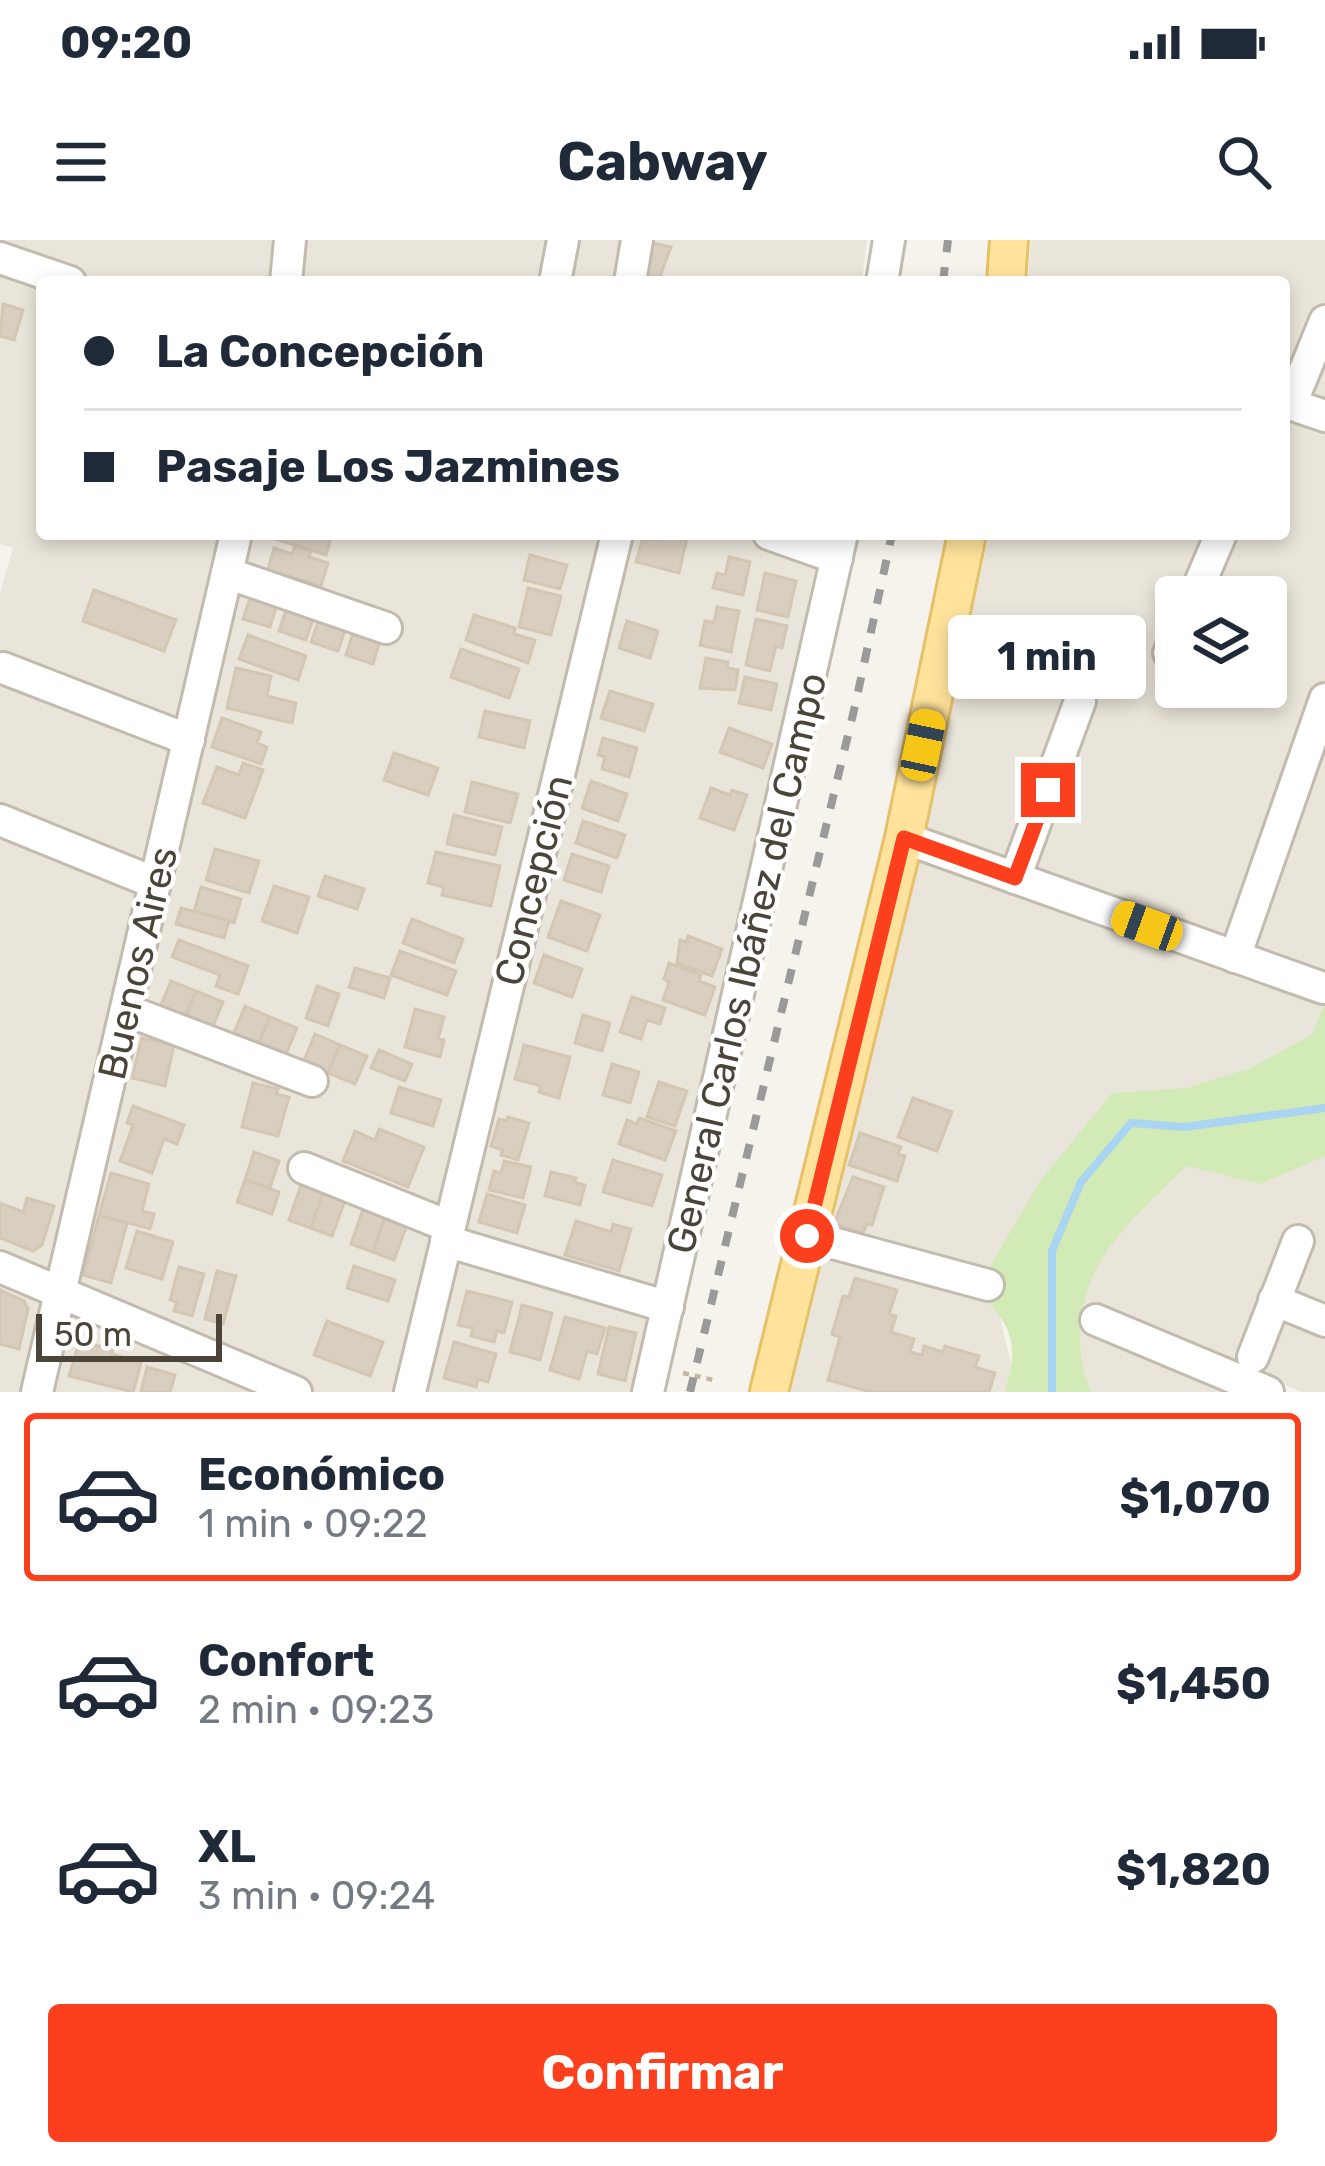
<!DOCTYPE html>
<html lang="es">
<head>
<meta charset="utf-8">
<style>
  body { margin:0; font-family:Rubik,sans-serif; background:#f2f2f3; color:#1f2937; height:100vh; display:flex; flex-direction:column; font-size:45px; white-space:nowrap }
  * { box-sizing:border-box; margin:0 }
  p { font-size:39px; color:#747a83 }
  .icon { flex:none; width:66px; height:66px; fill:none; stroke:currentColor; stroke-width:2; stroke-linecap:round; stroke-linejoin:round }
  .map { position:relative; height:1152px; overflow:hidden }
  .sheet { display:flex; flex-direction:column; background:#fff; flex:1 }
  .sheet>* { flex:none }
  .banner { position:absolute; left:36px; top:36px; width:1254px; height:264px; border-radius:12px; box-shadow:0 6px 18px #0003; display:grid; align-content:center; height:264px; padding:0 48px; background:#fff }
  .tools { position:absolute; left:1155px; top:336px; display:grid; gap:24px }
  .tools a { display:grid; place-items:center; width:132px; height:132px; border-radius:12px; background:#fff; box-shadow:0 6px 18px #0003; font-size:60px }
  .scale { position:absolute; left:36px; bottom:30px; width:186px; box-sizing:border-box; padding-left:12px; border:6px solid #4b4439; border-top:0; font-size:33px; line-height:42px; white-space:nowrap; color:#4b4439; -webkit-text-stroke:9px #fff; paint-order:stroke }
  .end { position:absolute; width:54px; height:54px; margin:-27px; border:15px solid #fc3f1d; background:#fff; box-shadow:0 0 0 6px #fff }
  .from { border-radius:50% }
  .bubble { position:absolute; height:84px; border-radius:12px; background:#fff; box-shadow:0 6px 18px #0003; font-size:39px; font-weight:700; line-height:84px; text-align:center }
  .car { position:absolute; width:36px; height:72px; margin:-36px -18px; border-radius:15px; box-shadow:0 0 9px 3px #0007; background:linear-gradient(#f5c518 24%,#345 0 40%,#f5c518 0 76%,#345 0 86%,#f5c518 0) }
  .banner b { display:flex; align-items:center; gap:42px; height:114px; font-size:45px }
  .banner b+b { border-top:3px solid #e0e1e3 }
  .banner i { width:30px; height:30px; background:#1f2937 }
  ul { padding:21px 0 0; list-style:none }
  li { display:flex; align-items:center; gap:36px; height:168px; margin:0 24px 18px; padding:0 24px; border:6px solid transparent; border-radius:12px }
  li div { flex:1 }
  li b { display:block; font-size:45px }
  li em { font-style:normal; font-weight:700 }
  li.selected { border-color:#fc3f1d }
  li>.icon { width:108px; height:108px; stroke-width:1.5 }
  .action { display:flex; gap:24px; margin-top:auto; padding:24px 48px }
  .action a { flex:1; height:138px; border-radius:12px; background:#fc3f1d; color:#fff; font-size:48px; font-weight:700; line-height:138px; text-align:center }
  .status { display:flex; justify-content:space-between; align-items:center; height:84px; padding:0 60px; background:#fff; direction:ltr }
  .status svg { height:33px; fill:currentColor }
  header { display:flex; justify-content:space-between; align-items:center; height:156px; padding:0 48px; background:#fff; font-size:54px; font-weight:700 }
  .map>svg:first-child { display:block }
</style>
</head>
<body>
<div class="status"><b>09:20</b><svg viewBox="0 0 49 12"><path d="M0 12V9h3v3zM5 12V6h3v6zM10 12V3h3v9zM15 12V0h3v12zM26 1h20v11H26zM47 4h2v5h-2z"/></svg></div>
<header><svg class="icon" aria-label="menu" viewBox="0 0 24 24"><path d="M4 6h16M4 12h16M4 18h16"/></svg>Cabway<svg class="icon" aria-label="search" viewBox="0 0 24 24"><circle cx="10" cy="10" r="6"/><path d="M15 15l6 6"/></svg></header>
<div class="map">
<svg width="1325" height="1152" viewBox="0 0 1325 1152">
  <rect width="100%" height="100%" fill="#f6f3ec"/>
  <g fill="#eae5da" fill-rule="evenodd">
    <polygon points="0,0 867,0 862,42 42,42 42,294 822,294 752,631 636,1152 0,1152 0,352 13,308 0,304"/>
    <path d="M 1031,0 L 1325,0 L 1325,1152 L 1302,1152 L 1087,1065 L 1084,1085 L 1243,1152 L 1060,1152 L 1068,1085 L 998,1069 L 1018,1152 L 791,1152 L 918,626 L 989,294 L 1284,294 L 1284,42 L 1028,42 ZM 1176,357 L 1266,357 L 1266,447 L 1176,447 Z"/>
  </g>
  <path fill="#d2eab5" d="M 1325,763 L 1325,916 L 1260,944 L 1187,926 C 1156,955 1120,988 1098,1025 C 1079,1058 1072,1119 1092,1152 L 1005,1152 C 1020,1103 1012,1084 976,1050 L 1041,940 L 1112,853 L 1187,848 L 1248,829 L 1312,795 Z"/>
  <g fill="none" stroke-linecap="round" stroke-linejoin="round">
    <polyline stroke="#a9d4f2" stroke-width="8" points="1052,1152 1052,1011 1081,942 1131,883 1184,887 1325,868"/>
  </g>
  <g fill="#d8cfc1" stroke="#d3c7b4" stroke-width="3">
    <polygon points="649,2 671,7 659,39 646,36 649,24 644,23"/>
    <polygon points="3,64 23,70 14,100 0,96"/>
    <polygon points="260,294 332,294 326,315"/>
    <polygon points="659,294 687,298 679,333 636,322 642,301 647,302 649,297 658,300"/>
    <polygon points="295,306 311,311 309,317 328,323 321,346 268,330 274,308 292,314"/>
    <polygon points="530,315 567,325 560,349 524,340"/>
    <polygon points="729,317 750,322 743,355 713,348 717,333 725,335"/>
    <polygon points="765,333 796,341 788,377 757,370"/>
    <polygon points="528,348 561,356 551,395 519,387"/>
    <polygon points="253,349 279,358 270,387 243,379"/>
    <polygon points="94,350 176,380 164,411 83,381"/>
    <polygon points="289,361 316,370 306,400 279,391"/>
    <polygon points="717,367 739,371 731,412 700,405 705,381 714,382"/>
    <polygon points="321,373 348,381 338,411 311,402"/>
    <polygon points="474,375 515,388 514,394 535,400 528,423 466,400"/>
    <polygon points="756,379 787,386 782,408 776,406 770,431 746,425"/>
    <polygon points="627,381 658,391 650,418 619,408"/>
    <polygon points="355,386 382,394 373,424 346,415"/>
    <polygon points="248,395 306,416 298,440 239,419"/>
    <polygon points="461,409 519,429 509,458 451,437"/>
    <polygon points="706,418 728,422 727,428 738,430 735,450 700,448"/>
    <polygon points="236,428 271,436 267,456 296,463 292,483 227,468"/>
    <polygon points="745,437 777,444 771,470 739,463"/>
    <polygon points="610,451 653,464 644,491 601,478"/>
    <polygon points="485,471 530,481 524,508 479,497"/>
    <polygon points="222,478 261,492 257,503 267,507 261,524 212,507"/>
    <polygon points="729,488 772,504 763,528 720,512"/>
    <polygon points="603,498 637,508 629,537 602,529 605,517 598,515"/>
    <polygon points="394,513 438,528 428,555 384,540"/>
    <polygon points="243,523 263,530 245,578 203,563 217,527 239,535"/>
    <polygon points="591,541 627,554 618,581 582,568"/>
    <polygon points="472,542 518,554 510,583 465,572"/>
    <polygon points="711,548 730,555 732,550 747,555 734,590 700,578"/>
    <polygon points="454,575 502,587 495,615 447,604"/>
    <polygon points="583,581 625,595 617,618 576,603"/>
    <polygon points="215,609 259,621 249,653 206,640"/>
    <polygon points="436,612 500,626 491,666 442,655 444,647 428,643"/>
    <polygon points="572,614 609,626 601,652 564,640"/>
    <polygon points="325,636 364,649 357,669 318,656"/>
    <polygon points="274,646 309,657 297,693 262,681"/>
    <polygon points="201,647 241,659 234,683 194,671"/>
    <polygon points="561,661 600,675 587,711 548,697"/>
    <polygon points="181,668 229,681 224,698 176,684"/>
    <polygon points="412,679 463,699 454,723 403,703"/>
    <polygon points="688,696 722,709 712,736 677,723 680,700 686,702"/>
    <polygon points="179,700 248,726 238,754 216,746 220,735 172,717"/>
    <polygon points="400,711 456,731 447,755 391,735"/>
    <polygon points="544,715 582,729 572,757 534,743"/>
    <polygon points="669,723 701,735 699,741 715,747 705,775 663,760 669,742 664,739"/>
    <polygon points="355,728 390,738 384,758 349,747"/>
    <polygon points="171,741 196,751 184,780 159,770"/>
    <polygon points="317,746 339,754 328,786 306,778"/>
    <polygon points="196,751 223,762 211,791 184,780"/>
    <polygon points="632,757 665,768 660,784 647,780 641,799 620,792"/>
    <polygon points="245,766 270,777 258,805 233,795"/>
    <polygon points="415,769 444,777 438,799 444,800 440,817 405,807"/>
    <polygon points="583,775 610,783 602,811 575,803"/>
    <polygon points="270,777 297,788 285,816 258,805"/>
    <polygon points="315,794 340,805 328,833 303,823"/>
    <polygon points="142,798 174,805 165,846 132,838"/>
    <polygon points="340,805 367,816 355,844 328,833"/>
    <polygon points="524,805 570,817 559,858 539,852 541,846 515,839"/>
    <polygon points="379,810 412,824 405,841 371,828"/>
    <polygon points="612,824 639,832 630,863 603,855"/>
    <polygon points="659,842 687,851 675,886 647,877"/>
    <polygon points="253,843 278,849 276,854 289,857 278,896 242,887"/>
    <polygon points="399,847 441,860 433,886 391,873"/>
    <polygon points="913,858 952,872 937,911 898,897"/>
    <polygon points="133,866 184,885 177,904 164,899 152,933 120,921 133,885 127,883"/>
    <polygon points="508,877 529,883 518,920 501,915 503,910 491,906 499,879 507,881"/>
    <polygon points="639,878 676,891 665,920 619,904 627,880 637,884"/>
    <polygon points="379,889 424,907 408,947 343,921 355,891 375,900"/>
    <polygon points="860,893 901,907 898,914 905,916 897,941 849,925"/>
    <polygon points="254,912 279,921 270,948 245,940"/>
    <polygon points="613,920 662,935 652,966 603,952"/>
    <polygon points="504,921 531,927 523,958 489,950 494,931 501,933"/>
    <polygon points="551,932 576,938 574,942 585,945 580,965 545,956"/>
    <polygon points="111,933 149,944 142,971 154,974 150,989 99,975"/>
    <polygon points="853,937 884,947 872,985 867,984 863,993 834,983"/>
    <polygon points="245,940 279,952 272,974 237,962"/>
    <polygon points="301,945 323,953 311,988 289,980"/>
    <polygon points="323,953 345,961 332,996 311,988"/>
    <polygon points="487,954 525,965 517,993 479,982"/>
    <polygon points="27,958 54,966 42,1005 33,1011 0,998 0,963 23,972"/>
    <polygon points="363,969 385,977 373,1012 351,1004"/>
    <polygon points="99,975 127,983 111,1043 83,1035"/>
    <polygon points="385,977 407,985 394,1020 373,1012"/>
    <polygon points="576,981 611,992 613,984 631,989 619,1031 565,1015"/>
    <polygon points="137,991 173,1002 162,1039 126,1028"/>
    <polygon points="354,1026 395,1040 388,1061 347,1048"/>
    <polygon points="179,1027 204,1034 192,1076 174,1071 177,1062 170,1060"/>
    <polygon points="217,1031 236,1036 223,1084 205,1079"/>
    <polygon points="855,1038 897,1050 889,1074 896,1076 891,1092 914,1099 910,1112 922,1115 924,1106 943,1112 945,1106 979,1116 975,1127 995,1133 989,1152 870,1152 828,1140 840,1097 832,1094 843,1056 849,1057"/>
    <polygon points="0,1050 24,1061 28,1069 19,1109 0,1104"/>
    <polygon points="467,1051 512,1062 504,1093 497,1091 494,1102 471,1096 473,1088 458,1085"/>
    <polygon points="522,1065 552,1073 540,1120 510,1112"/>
    <polygon points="565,1077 605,1088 597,1114 587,1111 579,1139 550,1130"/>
    <polygon points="327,1081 383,1102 370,1136 314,1115"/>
    <polygon points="609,1087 636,1093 625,1141 598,1134"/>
    <polygon points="454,1102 496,1114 488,1142 478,1139 476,1147 444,1138"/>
    <polygon points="79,1103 113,1108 112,1114 141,1123 133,1152 69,1136"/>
    <polygon points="147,1127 175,1135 170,1152 141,1152"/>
  </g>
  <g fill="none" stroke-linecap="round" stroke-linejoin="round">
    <g stroke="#c2bbae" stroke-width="36">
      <g id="minor">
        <polyline points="0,18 70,42"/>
        <polyline points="286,42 290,0"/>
        <polyline points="555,42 563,0"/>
        <polyline points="630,42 637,0"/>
        <polyline points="882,42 889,0"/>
        <polyline points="1284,162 1325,176"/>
        <polyline points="1291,164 1325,81"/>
        <polyline points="769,294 837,318"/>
        <polyline points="227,333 386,388"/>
        <polyline points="1194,357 1221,294"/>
        <polyline points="1169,413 1176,398"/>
        <polyline points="3,428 189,500"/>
        <polyline points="0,580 155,643"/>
        <polyline points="904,598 1323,748"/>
        <polyline points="1015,638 1080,461"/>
        <polyline points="1235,717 1325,459"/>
        <polyline points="126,770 312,841"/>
        <polyline points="304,928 448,986"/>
        <polyline points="807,996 988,1045"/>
        <polyline points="446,1001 668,1067"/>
        <polyline points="0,1027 296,1152"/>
        <polyline points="1274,1060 1325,1081"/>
        <polyline points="1096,1080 1268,1152"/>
        <polyline points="1253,1117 1298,1001"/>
        <polyline points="37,1152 236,294"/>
        <polyline points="410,1152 617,294"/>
        <polyline points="648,1152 842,294"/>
      </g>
    </g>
    <g stroke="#e6c16a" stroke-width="42">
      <g id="major">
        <polyline points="1006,42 1009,0"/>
        <polyline points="769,1152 904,598 967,294"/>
      </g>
    </g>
    <polyline stroke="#c4b79f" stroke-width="4.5" stroke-dasharray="6 6" stroke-linecap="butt" points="683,1133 718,1141"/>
    <use href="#minor" stroke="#fff" stroke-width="30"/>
    <use href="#major" stroke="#ffe39c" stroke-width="36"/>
    <g stroke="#9a9a9a" stroke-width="8" stroke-dasharray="15 15" stroke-linecap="butt">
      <polyline points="943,42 948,0"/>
      <polyline points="690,1152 855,466 892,294"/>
    </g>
  </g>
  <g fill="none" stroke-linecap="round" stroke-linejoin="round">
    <polyline stroke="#fc3f1d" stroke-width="15" points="807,996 904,598 1015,638 1048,550"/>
  </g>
  <g text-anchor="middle" stroke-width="9" stroke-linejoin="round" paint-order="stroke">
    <g font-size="39" fill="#4b4439" stroke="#fff">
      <text transform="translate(533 640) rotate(-76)" y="14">Concepción</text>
      <text transform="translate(137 723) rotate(-77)" y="14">Buenos Aires</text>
      <text transform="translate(746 723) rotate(-77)" y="14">General Carlos Ibáñez del Campo</text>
    </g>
  </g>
</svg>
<div class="tools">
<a><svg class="icon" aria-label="layers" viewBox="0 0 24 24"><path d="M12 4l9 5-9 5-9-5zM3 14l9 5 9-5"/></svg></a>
</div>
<div class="scale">50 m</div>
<i class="end from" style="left:807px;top:996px"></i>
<i class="end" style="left:1048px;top:550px"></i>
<div class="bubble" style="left:948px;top:375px;width:198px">1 min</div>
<i class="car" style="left:923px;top:505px;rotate:12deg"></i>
<i class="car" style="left:1147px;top:686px;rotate:290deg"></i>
<div class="banner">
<b><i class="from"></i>La Concepción</b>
<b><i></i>Pasaje Los Jazmines</b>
</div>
</div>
<section class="sheet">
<ul>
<li class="selected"><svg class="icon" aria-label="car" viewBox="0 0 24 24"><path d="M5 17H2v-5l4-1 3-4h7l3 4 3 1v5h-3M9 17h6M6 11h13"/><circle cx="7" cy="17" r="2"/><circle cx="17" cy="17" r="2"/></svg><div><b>Económico</b><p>1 min · 09:22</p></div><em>$1,070</em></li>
<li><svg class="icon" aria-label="car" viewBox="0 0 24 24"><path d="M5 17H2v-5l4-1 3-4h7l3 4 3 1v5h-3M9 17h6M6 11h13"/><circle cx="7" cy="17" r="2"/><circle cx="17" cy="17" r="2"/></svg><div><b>Confort</b><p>2 min · 09:23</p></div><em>$1,450</em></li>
<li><svg class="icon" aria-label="car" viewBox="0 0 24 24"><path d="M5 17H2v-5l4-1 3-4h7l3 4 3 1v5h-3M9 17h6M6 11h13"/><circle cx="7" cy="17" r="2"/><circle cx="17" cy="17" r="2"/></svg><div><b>XL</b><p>3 min · 09:24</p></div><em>$1,820</em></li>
</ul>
<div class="action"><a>Confirmar</a></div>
</section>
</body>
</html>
